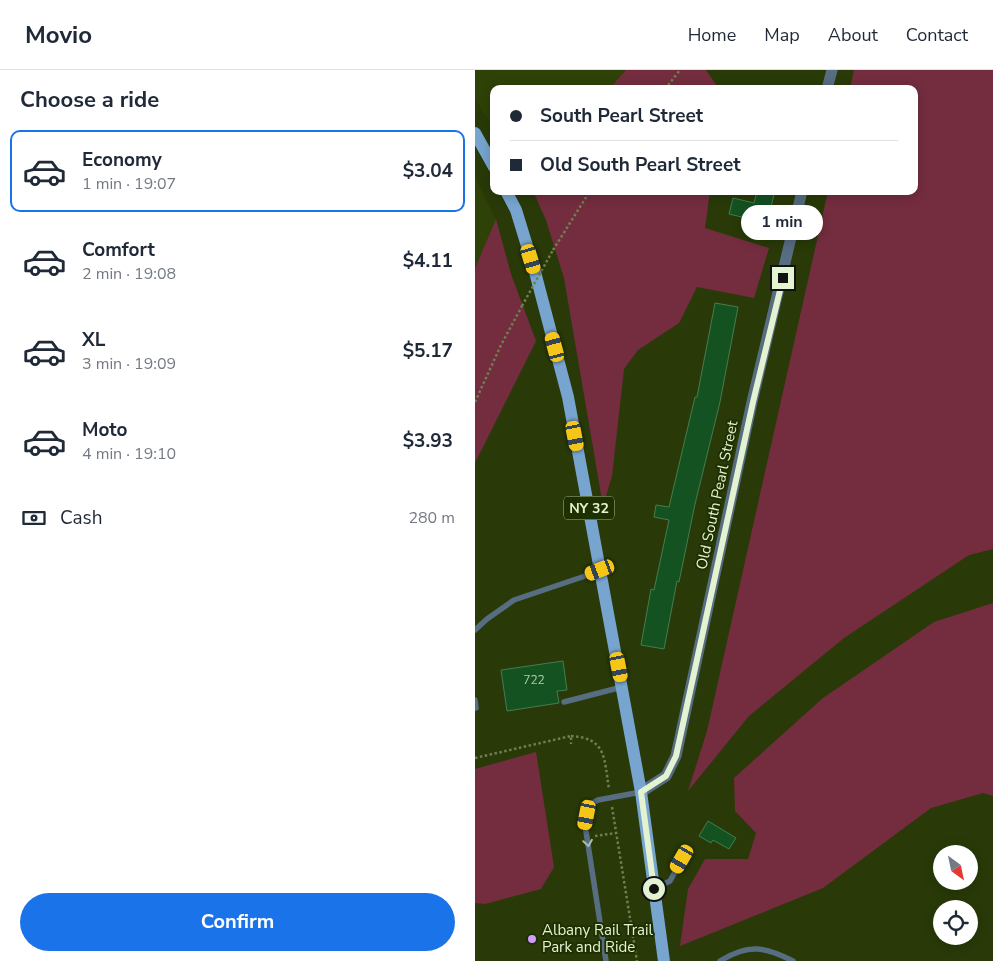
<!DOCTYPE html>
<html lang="en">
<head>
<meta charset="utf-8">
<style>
  body { margin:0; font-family:"Nunito Sans",sans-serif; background:#f2f2f3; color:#1f2937; height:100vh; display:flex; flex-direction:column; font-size:19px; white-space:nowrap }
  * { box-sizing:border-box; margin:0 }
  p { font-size:16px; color:#747a83 }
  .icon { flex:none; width:28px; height:28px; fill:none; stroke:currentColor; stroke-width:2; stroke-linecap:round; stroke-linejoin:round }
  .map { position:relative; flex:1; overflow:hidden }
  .drawer { display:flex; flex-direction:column; background:#fff; width:475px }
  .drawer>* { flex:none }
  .top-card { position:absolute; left:15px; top:15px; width:428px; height:110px; border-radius:10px; box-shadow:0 2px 12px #0003; display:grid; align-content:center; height:110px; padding:0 20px; background:#fff }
  .needle { width:32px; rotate:147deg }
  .buttons { position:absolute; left:458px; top:775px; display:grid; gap:10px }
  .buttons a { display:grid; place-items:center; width:45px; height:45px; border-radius:50%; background:#fff; box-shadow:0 2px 12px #0003; font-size:25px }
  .end { position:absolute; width:22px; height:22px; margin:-11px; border:6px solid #e3f2d0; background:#111; box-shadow:0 0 0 2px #111 }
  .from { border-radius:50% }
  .bubble { position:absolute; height:35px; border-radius:18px; background:#fff; box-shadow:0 2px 12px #0003; font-size:16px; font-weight:700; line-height:35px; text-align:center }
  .car { position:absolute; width:15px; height:30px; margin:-15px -8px; border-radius:6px; box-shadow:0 0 4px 1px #0007; background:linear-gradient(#f5c518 24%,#345 0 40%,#f5c518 0 76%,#345 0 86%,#f5c518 0) }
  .top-card b { display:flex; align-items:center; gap:18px; height:48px; font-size:19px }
  .top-card b+b { border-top:1px solid #e0e1e3 }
  .top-card i { width:12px; height:12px; background:#1f2937 }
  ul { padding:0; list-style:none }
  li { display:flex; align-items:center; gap:15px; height:82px; margin:0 10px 8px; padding:0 10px; border:2px solid transparent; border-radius:10px }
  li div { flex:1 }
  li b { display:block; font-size:19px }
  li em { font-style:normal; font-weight:700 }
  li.selected { border-color:#1a73e8 }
  li>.icon { width:45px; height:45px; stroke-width:1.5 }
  h2 { padding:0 20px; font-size:22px; line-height:60px }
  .pay { display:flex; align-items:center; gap:12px; height:55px; padding:0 20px; font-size:19px }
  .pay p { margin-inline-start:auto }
  .primary-button { display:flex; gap:10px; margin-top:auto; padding:10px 20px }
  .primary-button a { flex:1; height:58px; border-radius:30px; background:#1a73e8; color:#fff; font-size:20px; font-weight:700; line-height:58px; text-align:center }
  header { display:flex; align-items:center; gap:30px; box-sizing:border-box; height:70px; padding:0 25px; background:#fff; border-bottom:1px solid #e0e1e3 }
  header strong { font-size:24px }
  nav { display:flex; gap:28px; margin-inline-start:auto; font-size:18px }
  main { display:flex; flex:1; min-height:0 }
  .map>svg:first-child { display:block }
</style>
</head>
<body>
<header>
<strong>Movio</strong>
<nav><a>Home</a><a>Map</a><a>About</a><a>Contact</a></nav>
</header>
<main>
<section class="drawer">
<h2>Choose a ride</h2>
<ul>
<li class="selected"><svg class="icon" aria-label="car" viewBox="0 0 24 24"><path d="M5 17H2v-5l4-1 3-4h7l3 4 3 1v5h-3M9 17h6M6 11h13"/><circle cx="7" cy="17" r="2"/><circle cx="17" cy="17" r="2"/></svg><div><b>Economy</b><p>1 min · 19:07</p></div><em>$3.04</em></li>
<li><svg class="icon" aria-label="car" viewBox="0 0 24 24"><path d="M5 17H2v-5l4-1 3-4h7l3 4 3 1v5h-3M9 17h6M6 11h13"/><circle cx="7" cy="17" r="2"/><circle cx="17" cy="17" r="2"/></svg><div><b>Comfort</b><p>2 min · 19:08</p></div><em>$4.11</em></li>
<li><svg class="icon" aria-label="car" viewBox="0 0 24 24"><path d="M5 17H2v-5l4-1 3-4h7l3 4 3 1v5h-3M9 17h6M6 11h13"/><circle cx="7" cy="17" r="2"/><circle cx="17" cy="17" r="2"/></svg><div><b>XL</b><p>3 min · 19:09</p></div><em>$5.17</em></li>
<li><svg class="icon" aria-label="car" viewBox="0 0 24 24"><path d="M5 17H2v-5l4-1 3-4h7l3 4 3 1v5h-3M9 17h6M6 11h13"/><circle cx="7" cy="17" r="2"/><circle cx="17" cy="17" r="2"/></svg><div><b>Moto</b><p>4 min · 19:10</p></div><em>$3.93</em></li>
</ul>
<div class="pay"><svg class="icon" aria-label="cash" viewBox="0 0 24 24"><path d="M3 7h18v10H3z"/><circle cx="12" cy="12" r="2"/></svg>Cash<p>280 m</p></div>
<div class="primary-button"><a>Confirm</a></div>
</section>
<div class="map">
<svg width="518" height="891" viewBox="0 0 518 891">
  <rect width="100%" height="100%" fill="#293a08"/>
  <g fill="#2e4207">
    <polygon points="0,0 151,0 134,19 19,19 19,58 0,29"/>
    <polygon points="0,107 21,149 0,198"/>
  </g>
  <g fill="#732d3f">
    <polygon points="151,0 231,0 244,19 134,19"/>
    <polygon points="379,0 518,0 518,479 494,485 369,568 274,646 213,721 232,661 353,121 439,121 439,19 375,19"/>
    <polygon points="58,121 235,121 230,158 294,178 279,228 222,217 204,253 163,280 149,299 137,406 128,436 89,208 71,150"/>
    <polygon points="21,149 36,204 61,271 0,393 0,198"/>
    <polygon points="518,533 518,726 508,723 456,738 348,818 205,876 213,819 230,789 273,789 281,763 260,741 259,708 348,628 459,552"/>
    <polygon points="61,682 79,797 66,819 10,834 0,833 0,699"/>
  </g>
  <g fill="#155222" stroke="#457d4d">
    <polygon points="282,121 300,121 292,153 254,144 258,128 279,133"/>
    <polygon points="240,233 263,237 245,332 220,434 204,512 202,511 189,579 166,575 176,519 179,520 194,450 179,447 181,435 194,437 220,327 222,327"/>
    <polygon points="88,591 92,620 82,621 84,633 32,641 26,600"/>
    <polygon points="233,751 261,768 254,779 238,770 236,773 224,766"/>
  </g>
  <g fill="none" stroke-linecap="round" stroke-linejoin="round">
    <g stroke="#6f7f53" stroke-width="2.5" stroke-dasharray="2.5 2.5" stroke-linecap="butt">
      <polyline points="190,19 205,0"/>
      <polyline points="78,180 115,121"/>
      <polyline points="0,332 26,275 47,236"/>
      <path d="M 96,666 C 132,668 129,689 134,719"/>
      <polyline points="0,688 96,666 96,674"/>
      <polyline points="137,737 162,891"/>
      <polyline points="120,766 141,763"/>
    </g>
    <g stroke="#576d82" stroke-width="5.5">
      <polyline points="0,560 12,549 39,530 125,501"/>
      <polyline points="0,630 1,638"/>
      <polyline points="89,632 147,617"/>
      <polyline points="179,819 195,811 207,789"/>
      <polyline points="131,891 110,755 114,735 123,730 166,722"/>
      <path d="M 245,891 C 274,873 290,877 318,891"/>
    </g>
    <g stroke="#576d82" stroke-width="11">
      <polyline points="352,19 357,0"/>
      <polyline points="166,722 191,706 201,686 277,332 327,121"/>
    </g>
    <g stroke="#77a5d0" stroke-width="12">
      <polyline points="0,63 19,97"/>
      <polyline points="31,121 41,140 60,202 93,327 166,722 189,891"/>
    </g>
    <polyline stroke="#6f7f53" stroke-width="2.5" stroke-dasharray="2.5 2.5" stroke-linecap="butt" points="47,236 78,180"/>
  </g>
  <defs><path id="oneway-chevron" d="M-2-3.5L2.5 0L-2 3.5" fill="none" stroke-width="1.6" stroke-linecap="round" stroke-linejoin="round" transform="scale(1.25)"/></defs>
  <use stroke="#abbdb1" href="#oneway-chevron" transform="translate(113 773) rotate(81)"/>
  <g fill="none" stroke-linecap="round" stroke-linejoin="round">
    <polyline stroke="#e3f2d0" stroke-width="6" points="179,819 166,722 191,706 201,686 278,332 308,208"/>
  </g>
  <circle fill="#d09dff" stroke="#1f3000" stroke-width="2" cx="57" cy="869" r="5"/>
  <g text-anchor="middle" stroke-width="4" stroke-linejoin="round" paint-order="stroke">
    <g font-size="12" fill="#b0caa4">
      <text x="59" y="614">722</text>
    </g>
    <rect fill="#1f3000" stroke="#a8b892" stroke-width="1" x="89" y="426.5" width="50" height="23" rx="4"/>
    <g font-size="14" font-weight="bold" fill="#e3f2d0">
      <text x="114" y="443">NY 32</text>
    </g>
    <g font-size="15" fill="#e3f2d0" stroke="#1f3000">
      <text transform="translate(242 425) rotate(-78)" y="5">Old South Pearl Street</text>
    </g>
    <g font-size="15" fill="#e3f2d0" stroke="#1f3000" text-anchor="start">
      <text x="67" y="865">Albany Rail Trail<tspan x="67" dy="17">Park and Ride</tspan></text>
    </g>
  </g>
</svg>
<div class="buttons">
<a><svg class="needle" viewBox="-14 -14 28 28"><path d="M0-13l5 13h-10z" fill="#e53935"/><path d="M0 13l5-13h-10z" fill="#747a83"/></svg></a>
<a><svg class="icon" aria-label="locate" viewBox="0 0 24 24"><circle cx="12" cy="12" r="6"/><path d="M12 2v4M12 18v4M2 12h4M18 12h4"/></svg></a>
</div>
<i class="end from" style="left:179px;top:819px"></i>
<i class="end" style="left:308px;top:208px"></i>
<div class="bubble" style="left:266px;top:135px;width:82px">1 min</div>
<i class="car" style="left:56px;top:189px;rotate:163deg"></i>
<i class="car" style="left:80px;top:277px;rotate:345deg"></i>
<i class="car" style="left:100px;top:366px;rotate:169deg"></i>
<i class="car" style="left:125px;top:500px;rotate:249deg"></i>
<i class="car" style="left:144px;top:597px;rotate:169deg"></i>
<i class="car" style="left:112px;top:745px;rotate:191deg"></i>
<i class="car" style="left:207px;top:789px;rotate:210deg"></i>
<div class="top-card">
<b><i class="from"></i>South Pearl Street</b>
<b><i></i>Old South Pearl Street</b>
</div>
</div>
</main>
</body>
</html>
